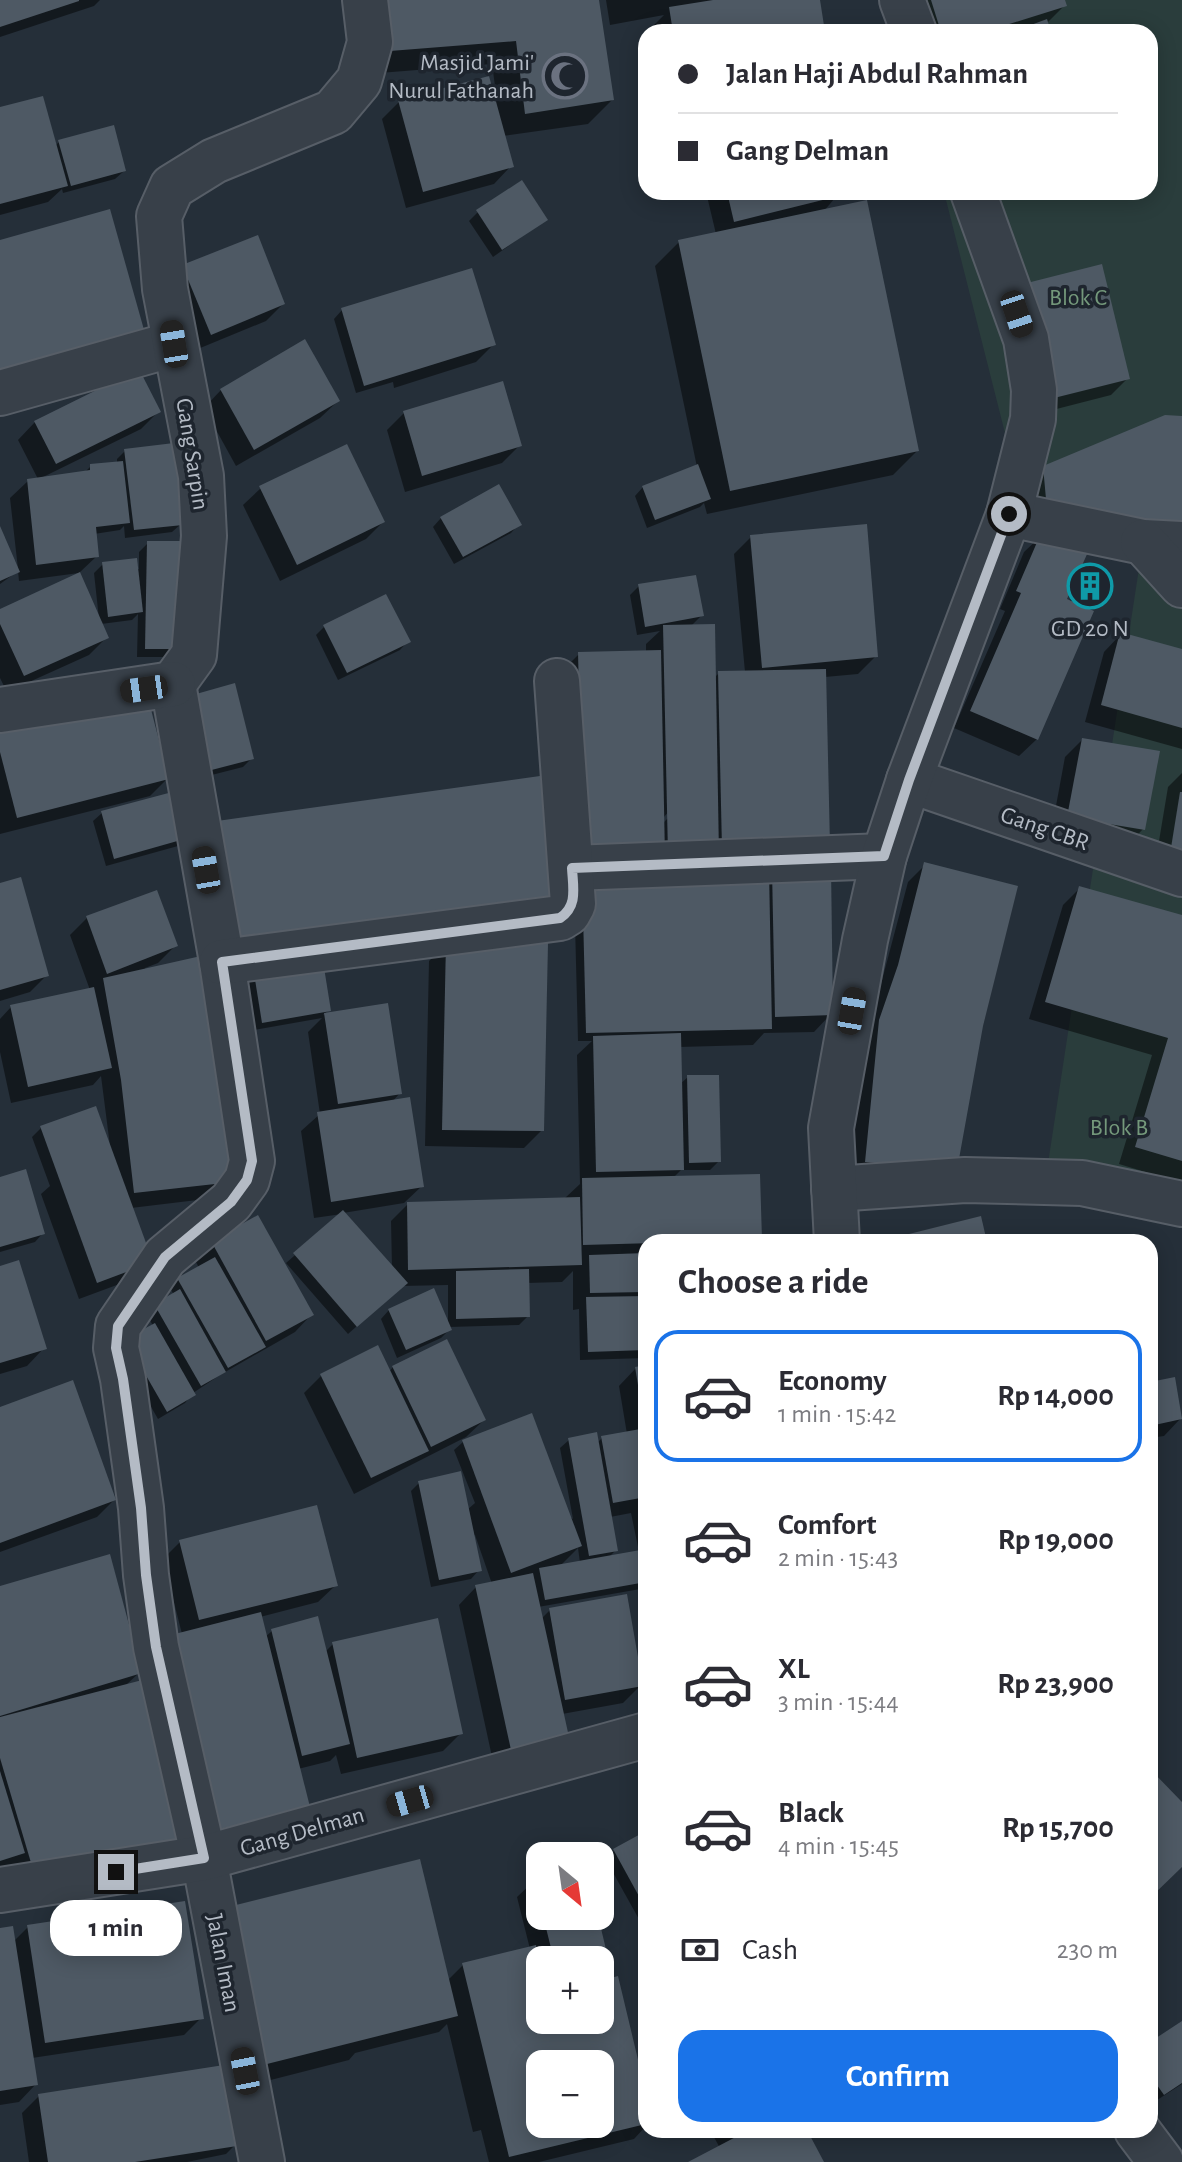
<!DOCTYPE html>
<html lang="en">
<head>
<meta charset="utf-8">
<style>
  body { margin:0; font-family:"Alegreya Sans",sans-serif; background:#f7f7f7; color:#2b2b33; height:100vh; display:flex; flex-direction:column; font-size:30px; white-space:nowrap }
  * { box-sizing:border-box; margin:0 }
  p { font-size:26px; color:#7c7c81 }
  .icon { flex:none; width:44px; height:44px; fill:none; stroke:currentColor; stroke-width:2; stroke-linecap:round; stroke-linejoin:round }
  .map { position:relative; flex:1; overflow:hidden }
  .details { position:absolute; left:638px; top:1234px; width:520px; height:904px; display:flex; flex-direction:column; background:#fff; border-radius:24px; box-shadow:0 4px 20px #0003 }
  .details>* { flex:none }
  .banner { position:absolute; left:638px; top:24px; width:520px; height:176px; border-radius:24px; box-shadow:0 4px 20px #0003; display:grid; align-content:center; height:176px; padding:0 40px; background:#fff }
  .needle { width:52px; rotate:151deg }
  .tools { position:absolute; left:526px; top:1842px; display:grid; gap:16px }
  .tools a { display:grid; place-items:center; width:88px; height:88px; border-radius:16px; background:#fff; box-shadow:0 4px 20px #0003; font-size:40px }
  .end { position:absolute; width:36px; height:36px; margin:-18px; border:10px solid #b4bbc5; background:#111; box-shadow:0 0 0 4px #111 }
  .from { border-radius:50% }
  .bubble { position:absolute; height:56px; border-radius:24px; background:#fff; box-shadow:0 4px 20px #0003; font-size:26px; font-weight:700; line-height:56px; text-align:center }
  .car { position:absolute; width:24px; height:48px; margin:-24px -12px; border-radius:10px; box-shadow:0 0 6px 2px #0007; background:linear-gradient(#222 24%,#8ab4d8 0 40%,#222 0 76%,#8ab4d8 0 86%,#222 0) }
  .banner b { display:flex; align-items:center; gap:28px; height:76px; font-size:30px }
  .banner b+b { border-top:2px solid #e1e1e2 }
  .banner i { width:20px; height:20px; background:#2b2b33 }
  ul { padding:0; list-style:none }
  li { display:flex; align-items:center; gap:24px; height:132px; margin:0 16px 12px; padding:0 24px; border:4px solid transparent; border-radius:24px }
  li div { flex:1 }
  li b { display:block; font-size:30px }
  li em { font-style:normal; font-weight:700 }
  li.active { border-color:#1a73e8 }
  li>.icon { width:72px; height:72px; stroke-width:1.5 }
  h2 { padding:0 40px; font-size:36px; line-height:96px }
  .pay { display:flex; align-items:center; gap:20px; height:88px; padding:0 40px; font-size:30px }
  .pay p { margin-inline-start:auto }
  .action { display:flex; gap:16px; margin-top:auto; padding:16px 40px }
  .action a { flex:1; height:92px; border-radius:24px; background:#1a73e8; color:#fff; font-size:32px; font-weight:700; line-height:92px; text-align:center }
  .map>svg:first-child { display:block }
</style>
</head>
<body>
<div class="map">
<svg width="1182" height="2162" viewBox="0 0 1182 2162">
  <rect width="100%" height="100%" fill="#252f39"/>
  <g fill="#2a3d3c">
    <polygon points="896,0 1182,0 1182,506 1026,516 944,192 1150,192 1150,32 904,32"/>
    <polygon points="1143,542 1182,544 1182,1204 1045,1183"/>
  </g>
  <g fill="#0007" fill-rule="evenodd">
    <polygon points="0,0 100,0 94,6 0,37"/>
    <polygon points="380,0 597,0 612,100 588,124 503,136 511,166 494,184 406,208 382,119 399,102 497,101 492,64 367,74"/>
    <polygon points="606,0 818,0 823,32 654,32 653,26 664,15 610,25"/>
    <polygon points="914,0 1063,0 1065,5 1046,24 1049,32 919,32"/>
    <polygon points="0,109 55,146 59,142 124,171 115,179 63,193 62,189 48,202 0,215"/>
    <polygon points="706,192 840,192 824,211 917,451 893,475 707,514 704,503 700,507 647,528 635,496 643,487 697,467 655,266 679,242 716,234"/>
    <polygon points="478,212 545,220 493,257 469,221"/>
    <polygon points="257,238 283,304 266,321 193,351 166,284"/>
    <polygon points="1011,302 1128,378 1111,395 1037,414"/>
    <polygon points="342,310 493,345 476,362 394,388 393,382 356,393 334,319"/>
    <polygon points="221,390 338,401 320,418 236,466 204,408"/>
    <polygon points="158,412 141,429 41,478 84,473 91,466 117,463 117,459 125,451 181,524 172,532 125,538 124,526 120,530 94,534 97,556 79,573 19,581 18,571 0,584 0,531 18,569 10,498 28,481 38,479 18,440 35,422"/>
    <polygon points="404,413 519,446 502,463 405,492 387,430"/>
    <polygon points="1182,418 1030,515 1026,485 1044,467"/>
    <polygon points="261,488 383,522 366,539 280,581 243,505"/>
    <polygon points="441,518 519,524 511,533 454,564 433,527"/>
    <polygon points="1042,535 1065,600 1069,602 1076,584 1085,575 1094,600 1085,609 1037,739 1019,756 954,728 1005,611 1000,609 1024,552"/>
    <path d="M 751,537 L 876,656 L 858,674 L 825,677 L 828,845 L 657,863 L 573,765 L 570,663 L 579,654 L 646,652 L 646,644 L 660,631 L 637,635 L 630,595 L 639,586 L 701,616 L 691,626 L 714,678 L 719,673 L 745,672 L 734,554 ZM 673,807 L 676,810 L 663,823 L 663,818 Z"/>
    <polygon points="148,543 176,657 137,657 138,614 132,620 101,624 106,638 89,655 7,692 0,678 0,611 99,619 94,573 103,564 139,569 139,552"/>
    <polygon points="324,627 408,641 400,650 338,680 316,635"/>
    <polygon points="1121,634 1182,651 1182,749 1085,722 1104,652"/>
    <polygon points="234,686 252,758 243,767 192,780"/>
    <polygon points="0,733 167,779 150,796 0,834"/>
    <polygon points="1082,740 1143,829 1126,847 1051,833 1065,757"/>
    <polygon points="1182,773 1182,875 1154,871 1168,787"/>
    <polygon points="102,813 186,838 178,846 106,866 93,821"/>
    <polygon points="925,865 981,1026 955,1170 849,1179 863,1039 881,984 908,882"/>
    <polygon points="773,872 831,1014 814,1032 764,1033 753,1045 679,1047 680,1084 688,1077 719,1161 710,1170 681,1170 673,1178 760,1239 757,1242 646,1242 646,1358 580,1360 579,1309 573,1310 573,1271 562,1282 527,1283 528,1316 519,1325 449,1327 450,1329 441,1338 397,1358 381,1319 389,1310 448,1325 448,1285 402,1286 348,1334 286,1263 342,1214 314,1218 301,1131 320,1114 308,1032 322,1018 254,1030 245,978 254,969 329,1010 323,1015 387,1005 400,1093 392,1102 422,1186 404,1203 343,1213 392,1268 391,1221 408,1204 565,1198 580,1184 577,1055 592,1041 578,1041 574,885"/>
    <polygon points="0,885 47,975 30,992 0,1001"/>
    <polygon points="1080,888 1182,917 1182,1183 1119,1164 1152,1055 1029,1019 1063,905"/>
    <polygon points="87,918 175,946 158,963 145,968 231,1181 214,1198 131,1208 133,1279 79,1299 41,1194 50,1186 32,1137 41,1128 110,1146 101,1076 93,1085 11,1103 0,1052 0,1019 11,1007 90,990 70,935"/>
    <polygon points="447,944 542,1130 524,1148 425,1146 429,961"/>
    <polygon points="0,1179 43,1233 35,1242 0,1252"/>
    <polygon points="212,1243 312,1314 295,1332 220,1375 193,1393 185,1403 158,1419 118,1349 153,1326 147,1314 174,1295 170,1288 178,1279 199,1268 195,1260"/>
    <polygon points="0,1268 44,1348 27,1366 0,1374"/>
    <polygon points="393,1367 484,1420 466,1437 354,1494 304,1393 322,1375 389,1372"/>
    <path d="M 646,1367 L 646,1546 L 638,1547 L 631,1513 L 610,1517 L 616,1550 L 608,1558 L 646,1551 L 646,1588 L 538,1607 L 541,1619 L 550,1610 L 641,1685 L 623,1703 L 562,1714 L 494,1766 L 459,1605 L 476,1587 L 492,1584 L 475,1535 L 472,1536 L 479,1570 L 471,1579 L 431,1587 L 411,1491 L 419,1483 L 467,1510 L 475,1503 L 454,1450 L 463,1442 L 573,1519 L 560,1448 L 569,1440 L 597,1443 L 602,1438 L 627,1434 L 619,1386 L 636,1368 ZM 578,1548 L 580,1563 L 560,1566 Z"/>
    <polygon points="1150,1384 1181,1418 1164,1436 1150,1438"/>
    <polygon points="0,1408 114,1500 97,1517 0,1552"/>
    <polygon points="180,1542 336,1585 318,1602 260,1617 265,1637 272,1631 325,1652 333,1644 460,1734 443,1751 341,1774 336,1755 330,1761 298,1769 308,1806 20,1899 10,1865 0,1871 0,1588 140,1672 125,1686 148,1680 182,1634 163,1559"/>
    <polygon points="646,1641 646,1665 639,1648"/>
    <polygon points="646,1834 646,1918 640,1921 606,1860 614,1851"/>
    <path d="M 540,1878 L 540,1916 L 596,1916 L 608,1965 L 600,1973 L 600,1960 L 540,1960 L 540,2020 L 600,2020 L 600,1983 L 646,2101 L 646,2126 L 634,2139 L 539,2162 L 489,2162 L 481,2130 L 473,2132 L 447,2024 L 439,2032 L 355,2053 L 349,2060 L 239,2088 L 201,1934 L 448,1980 L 463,1965 L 530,1949 L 517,1897 L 535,1880 ZM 540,2064 L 600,2064 L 600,2124 L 540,2124 Z"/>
    <polygon points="28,1927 201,2018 184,2035 32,2058 36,2084 19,2102 0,2105 0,1930 14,1941"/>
    <polygon points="1182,2024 1182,2084 1154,2102 1150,2096 1150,2045"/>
    <polygon points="39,2096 235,2145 226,2154 187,2162 29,2162 22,2113"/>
    <polygon points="710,2130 805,2130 822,2162 692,2162 720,2148"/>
  </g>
  <g fill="#4e5964" fill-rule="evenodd">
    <polygon points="0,0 79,0 79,1 0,27"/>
    <polygon points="387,0 599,0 614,100 525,114 516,41 390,51"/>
    <polygon points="713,0 820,0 825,32 673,32 669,7"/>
    <polygon points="931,0 1065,0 1067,6 984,32 941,32"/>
    <polygon points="1047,19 1051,32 1012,32"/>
    <polygon points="489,76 514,167 423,192 398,100"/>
    <polygon points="43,96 68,186 0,204 0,107"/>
    <polygon points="114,125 126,171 71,186 58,140"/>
    <polygon points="522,180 548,220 502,250 476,210"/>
    <polygon points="727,192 843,192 843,195 734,222"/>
    <polygon points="867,200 919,451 730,491 678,240"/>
    <polygon points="110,209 146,337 0,379 0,240"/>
    <polygon points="258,235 285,304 211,335 182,265"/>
    <polygon points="1102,264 1130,379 1054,398 1027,283"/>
    <polygon points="472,268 496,345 364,386 341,308"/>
    <polygon points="305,339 340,401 254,450 220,389"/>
    <polygon points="139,369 161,412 56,464 34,421"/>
    <polygon points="503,381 522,446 422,476 403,411"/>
    <polygon points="1165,415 1182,416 1182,532 1156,530 1046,499 1043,466"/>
    <polygon points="174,443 183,525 134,530 124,449"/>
    <polygon points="347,444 385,522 297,565 259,486"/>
    <polygon points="123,461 130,523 96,527 99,557 36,565 27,479 90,470 90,464"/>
    <polygon points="698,464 711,499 655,520 642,486"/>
    <polygon points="499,484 522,525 463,557 440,517"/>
    <polygon points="867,524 878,657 762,668 750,535"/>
    <polygon points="0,526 20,572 0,581"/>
    <polygon points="1041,533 1088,552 1067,599 1094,611 1038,740 970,711 1021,593 1016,591"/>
    <polygon points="147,541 188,541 186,649 145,649"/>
    <polygon points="137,558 143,612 108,617 102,562"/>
    <polygon points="80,572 109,638 24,676 0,624 0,609"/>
    <polygon points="1084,573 1104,580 1096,601 1076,593"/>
    <polygon points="696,575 704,616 645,627 638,584"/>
    <polygon points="386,594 411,642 347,673 323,625"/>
    <polygon points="715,624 719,855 668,855 663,625"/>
    <polygon points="1120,632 1182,649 1182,728 1101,705"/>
    <polygon points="661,650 665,858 583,861 578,652"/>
    <polygon points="826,669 830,846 722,849 718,671"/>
    <polygon points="235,683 254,759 200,773 182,698"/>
    <polygon points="147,694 169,779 17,818 0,752 0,731"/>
    <polygon points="1082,738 1160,751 1145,830 1067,817"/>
    <polygon points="540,776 558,903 235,948 217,821"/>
    <polygon points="176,791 188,838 114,859 101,811"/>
    <polygon points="1180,792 1182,792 1182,856 1170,854"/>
    <polygon points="924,862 1018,886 983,1026 957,1170 865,1162 879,1020 898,965"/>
    <polygon points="831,867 833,1015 775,1017 772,870"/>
    <polygon points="769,869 772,1029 586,1033 582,874"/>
    <polygon points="21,877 49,976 0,990 0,883"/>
    <polygon points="1079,886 1182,915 1182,1161 1135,1147 1168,1038 1045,1002"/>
    <polygon points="157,890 178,946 107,974 86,916"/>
    <polygon points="446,942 548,943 544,1131 442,1130"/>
    <polygon points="322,955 331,1011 262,1023 253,967"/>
    <polygon points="201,956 233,1182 134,1193 121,1080 103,978"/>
    <polygon points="94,987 112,1068 28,1087 10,1005"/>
    <polygon points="388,1003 402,1094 338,1104 324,1013"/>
    <polygon points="681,1033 684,1170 596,1172 593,1036"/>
    <polygon points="687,1075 719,1075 721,1162 689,1163"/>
    <polygon points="410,1097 424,1187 331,1202 317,1112"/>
    <polygon points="96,1106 153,1262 97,1283 40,1126"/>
    <polygon points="26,1169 45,1234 0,1247 0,1177"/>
    <polygon points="760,1174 762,1240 583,1245 582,1178"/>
    <polygon points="580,1197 582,1265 408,1270 407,1202"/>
    <polygon points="343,1210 408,1283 357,1327 293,1253"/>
    <polygon points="258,1215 314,1315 266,1341 211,1241"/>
    <polygon points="981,1216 987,1242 881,1242 881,1241"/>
    <polygon points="646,1253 646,1292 590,1293 589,1255"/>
    <polygon points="215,1257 266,1347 228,1368 177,1278"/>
    <polygon points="19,1260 47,1349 0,1363 0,1266"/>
    <polygon points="529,1269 530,1317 456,1319 456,1271"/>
    <polygon points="434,1288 452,1330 406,1350 388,1309"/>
    <polygon points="180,1289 226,1372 201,1386 154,1304"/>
    <polygon points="646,1296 646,1350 588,1352 586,1297"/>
    <polygon points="155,1323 196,1395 167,1412 125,1339"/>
    <polygon points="447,1339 486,1420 431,1447 392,1366"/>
    <polygon points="378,1345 429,1451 371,1478 320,1374"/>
    <polygon points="646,1365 646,1421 644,1421 635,1367"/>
    <polygon points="1175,1377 1182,1419 1150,1426 1150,1382"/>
    <polygon points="73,1380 116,1500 0,1543 0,1407"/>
    <polygon points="532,1413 582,1546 511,1573 462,1440"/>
    <polygon points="646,1428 646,1497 613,1503 601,1436"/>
    <polygon points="597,1432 618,1551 589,1556 568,1438"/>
    <polygon points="461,1471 482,1571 439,1580 418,1481"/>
    <polygon points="646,1498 646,1532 645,1532 638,1500"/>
    <polygon points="317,1505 338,1586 199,1620 179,1540"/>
    <polygon points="646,1549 646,1582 545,1600 539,1568"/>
    <polygon points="110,1554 142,1673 0,1716 0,1586"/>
    <polygon points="533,1573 569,1737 511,1750 475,1585"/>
    <polygon points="627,1594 643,1686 565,1700 549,1608"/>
    <polygon points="261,1612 310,1807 212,1831 163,1637"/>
    <polygon points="318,1616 350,1744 302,1756 271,1629"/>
    <polygon points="438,1618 463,1734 357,1758 332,1642"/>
    <polygon points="150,1678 192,1837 37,1883 0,1758 0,1717"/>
    <polygon points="1150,1769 1182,1802 1182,1867 1150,1898"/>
    <polygon points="0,1771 25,1853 0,1861"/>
    <polygon points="646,1831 646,1909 613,1849"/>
    <polygon points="420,1859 458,2016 263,2065 224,1908"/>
    <polygon points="540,1876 540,1899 539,1899 534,1878"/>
    <polygon points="185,1901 204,2019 45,2043 27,1925"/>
    <polygon points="543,1916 598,1916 610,1966 600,1968 600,1960 554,1960"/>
    <polygon points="13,1926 38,2085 0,2091 0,1928"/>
    <path d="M 536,1945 L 540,1961 L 540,2020 L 600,2020 L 600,1981 L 618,1976 L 646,2093 L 646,2124 L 509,2157 L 462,1963 ZM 540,2064 L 600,2064 L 600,2124 L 540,2124 Z"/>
    <polygon points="1182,2021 1182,2083 1164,2095 1150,2075 1150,2042"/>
    <polygon points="224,2065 237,2146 135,2162 48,2162 38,2094"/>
    <polygon points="749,2130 807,2130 824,2162 688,2162"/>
  </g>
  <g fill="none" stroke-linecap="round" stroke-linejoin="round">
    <g stroke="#575e67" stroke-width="48">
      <g id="minor">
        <polyline points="0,393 174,344"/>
        <polyline points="1009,514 1143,542 1182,544"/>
        <polyline points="1143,542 1182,585"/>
        <polyline points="173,684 222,962 252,1161 247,1180 231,1202 165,1257 118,1326 116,1348 123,1379 141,1508 146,1575 156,1647 204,1858 262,2162"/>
        <polyline points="173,684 194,655 204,536 201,476 165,289 159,216 172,187 214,161 333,112 359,81 370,42 365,0"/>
        <polyline points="0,710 173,684"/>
        <polyline points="909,780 1182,874"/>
        <polyline points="572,868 884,856"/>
        <polyline points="222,962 560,918 568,913 573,904 557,681"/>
        <polyline points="834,1189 965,1180 1082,1183 1182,1204"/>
        <polyline points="0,1890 204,1858 646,1735"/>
      </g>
    </g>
    <g stroke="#575e67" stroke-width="48">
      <g id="tertiary">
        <polyline points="902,0 914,32"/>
        <polyline points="837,1242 831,1128 865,940 884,856 909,780 1009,514 1033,419 1034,390 1026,339 973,192"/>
        <polyline points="1137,2130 1161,2162"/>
      </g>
    </g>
    <use href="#minor" stroke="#384049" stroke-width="44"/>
    <use href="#tertiary" stroke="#384049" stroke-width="44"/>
  </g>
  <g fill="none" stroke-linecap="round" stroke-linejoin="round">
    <path stroke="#b4bbc5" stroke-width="10" d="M 116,1872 L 204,1858 L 156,1647 L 146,1575 L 141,1508 L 123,1379 L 116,1348 L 118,1326 L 165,1257 L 231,1202 L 247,1180 L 252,1161 L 222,962 L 560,918 C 578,906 573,888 572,868 L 884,856 L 909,780 L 1009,514"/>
  </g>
  <defs>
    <g id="mosque-ring" transform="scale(2.3)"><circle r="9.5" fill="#1e252e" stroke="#6b7280" stroke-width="1.5"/><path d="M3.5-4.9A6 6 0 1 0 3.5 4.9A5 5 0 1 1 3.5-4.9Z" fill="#6b7280"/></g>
    <g id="building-ring" transform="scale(2.3)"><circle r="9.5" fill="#1e252e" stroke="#0f9aa8" stroke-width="1.5"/><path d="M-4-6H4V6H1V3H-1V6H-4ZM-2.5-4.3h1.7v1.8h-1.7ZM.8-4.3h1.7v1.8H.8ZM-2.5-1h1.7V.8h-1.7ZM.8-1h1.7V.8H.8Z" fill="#0f9aa8"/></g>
  </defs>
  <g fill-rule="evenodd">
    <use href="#mosque-ring" x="565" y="76"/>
    <use href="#building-ring" x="1090" y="586"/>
  </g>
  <g text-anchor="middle" stroke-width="7" stroke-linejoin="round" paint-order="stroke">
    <g font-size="24" fill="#b4bbc5" stroke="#1e252e" text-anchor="end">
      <text x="534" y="70">Masjid Jami'<tspan x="534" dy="28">Nurul Fathanah</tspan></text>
      <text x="1090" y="636" text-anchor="middle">GD 20 N</text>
    </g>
    <g font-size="24" fill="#74987b" stroke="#1e252e">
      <text x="1078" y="305">Blok C</text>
      <text x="1119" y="1135">Blok B</text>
    </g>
    <g font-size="24" fill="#b4bbc5" stroke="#1e252e">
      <text transform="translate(193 454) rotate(81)" y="8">Gang Sarpin</text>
      <text transform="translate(1045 828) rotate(19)" y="8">Gang CBR</text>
      <text transform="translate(302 1831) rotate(-16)" y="8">Gang Delman</text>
      <text transform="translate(224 1963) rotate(79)" y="8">Jalan Iman</text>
    </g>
  </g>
</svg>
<div class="tools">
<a><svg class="needle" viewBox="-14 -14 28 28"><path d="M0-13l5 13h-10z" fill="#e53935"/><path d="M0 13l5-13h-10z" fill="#7c7c81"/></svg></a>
<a>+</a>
<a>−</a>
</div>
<i class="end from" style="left:1009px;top:514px"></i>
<i class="end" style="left:116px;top:1872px"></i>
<div class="bubble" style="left:50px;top:1900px;width:132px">1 min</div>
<i class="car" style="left:1017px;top:314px;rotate:161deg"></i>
<i class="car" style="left:174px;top:344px;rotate:351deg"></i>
<i class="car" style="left:144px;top:689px;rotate:262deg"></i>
<i class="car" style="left:206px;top:870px;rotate:350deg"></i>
<i class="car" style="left:852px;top:1011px;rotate:10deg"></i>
<i class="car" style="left:410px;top:1801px;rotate:254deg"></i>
<i class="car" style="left:245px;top:2071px;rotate:349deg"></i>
<div class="banner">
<b><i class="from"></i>Jalan Haji Abdul Rahman</b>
<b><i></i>Gang Delman</b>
</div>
<section class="details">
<h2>Choose a ride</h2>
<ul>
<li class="active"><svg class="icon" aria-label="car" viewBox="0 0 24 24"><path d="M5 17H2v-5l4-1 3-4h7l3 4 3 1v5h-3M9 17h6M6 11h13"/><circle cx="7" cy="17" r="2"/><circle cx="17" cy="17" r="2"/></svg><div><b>Economy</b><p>1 min · 15:42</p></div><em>Rp 14,000</em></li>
<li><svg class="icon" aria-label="car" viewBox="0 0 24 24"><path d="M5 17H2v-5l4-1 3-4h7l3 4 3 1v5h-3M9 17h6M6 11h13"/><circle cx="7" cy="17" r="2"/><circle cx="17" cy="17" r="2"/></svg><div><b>Comfort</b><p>2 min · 15:43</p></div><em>Rp 19,000</em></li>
<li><svg class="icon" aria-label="car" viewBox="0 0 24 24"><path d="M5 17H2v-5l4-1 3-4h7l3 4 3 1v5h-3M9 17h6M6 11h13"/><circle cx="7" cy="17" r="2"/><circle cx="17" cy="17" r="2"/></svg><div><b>XL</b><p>3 min · 15:44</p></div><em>Rp 23,900</em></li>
<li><svg class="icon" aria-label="car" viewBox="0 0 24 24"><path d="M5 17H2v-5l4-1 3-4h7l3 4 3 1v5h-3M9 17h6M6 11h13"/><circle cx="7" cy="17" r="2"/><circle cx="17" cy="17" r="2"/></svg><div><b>Black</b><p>4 min · 15:45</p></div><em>Rp 15,700</em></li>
</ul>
<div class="pay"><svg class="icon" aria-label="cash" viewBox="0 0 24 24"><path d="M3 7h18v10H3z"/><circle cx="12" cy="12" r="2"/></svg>Cash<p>230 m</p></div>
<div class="action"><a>Confirm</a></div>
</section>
</div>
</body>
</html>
